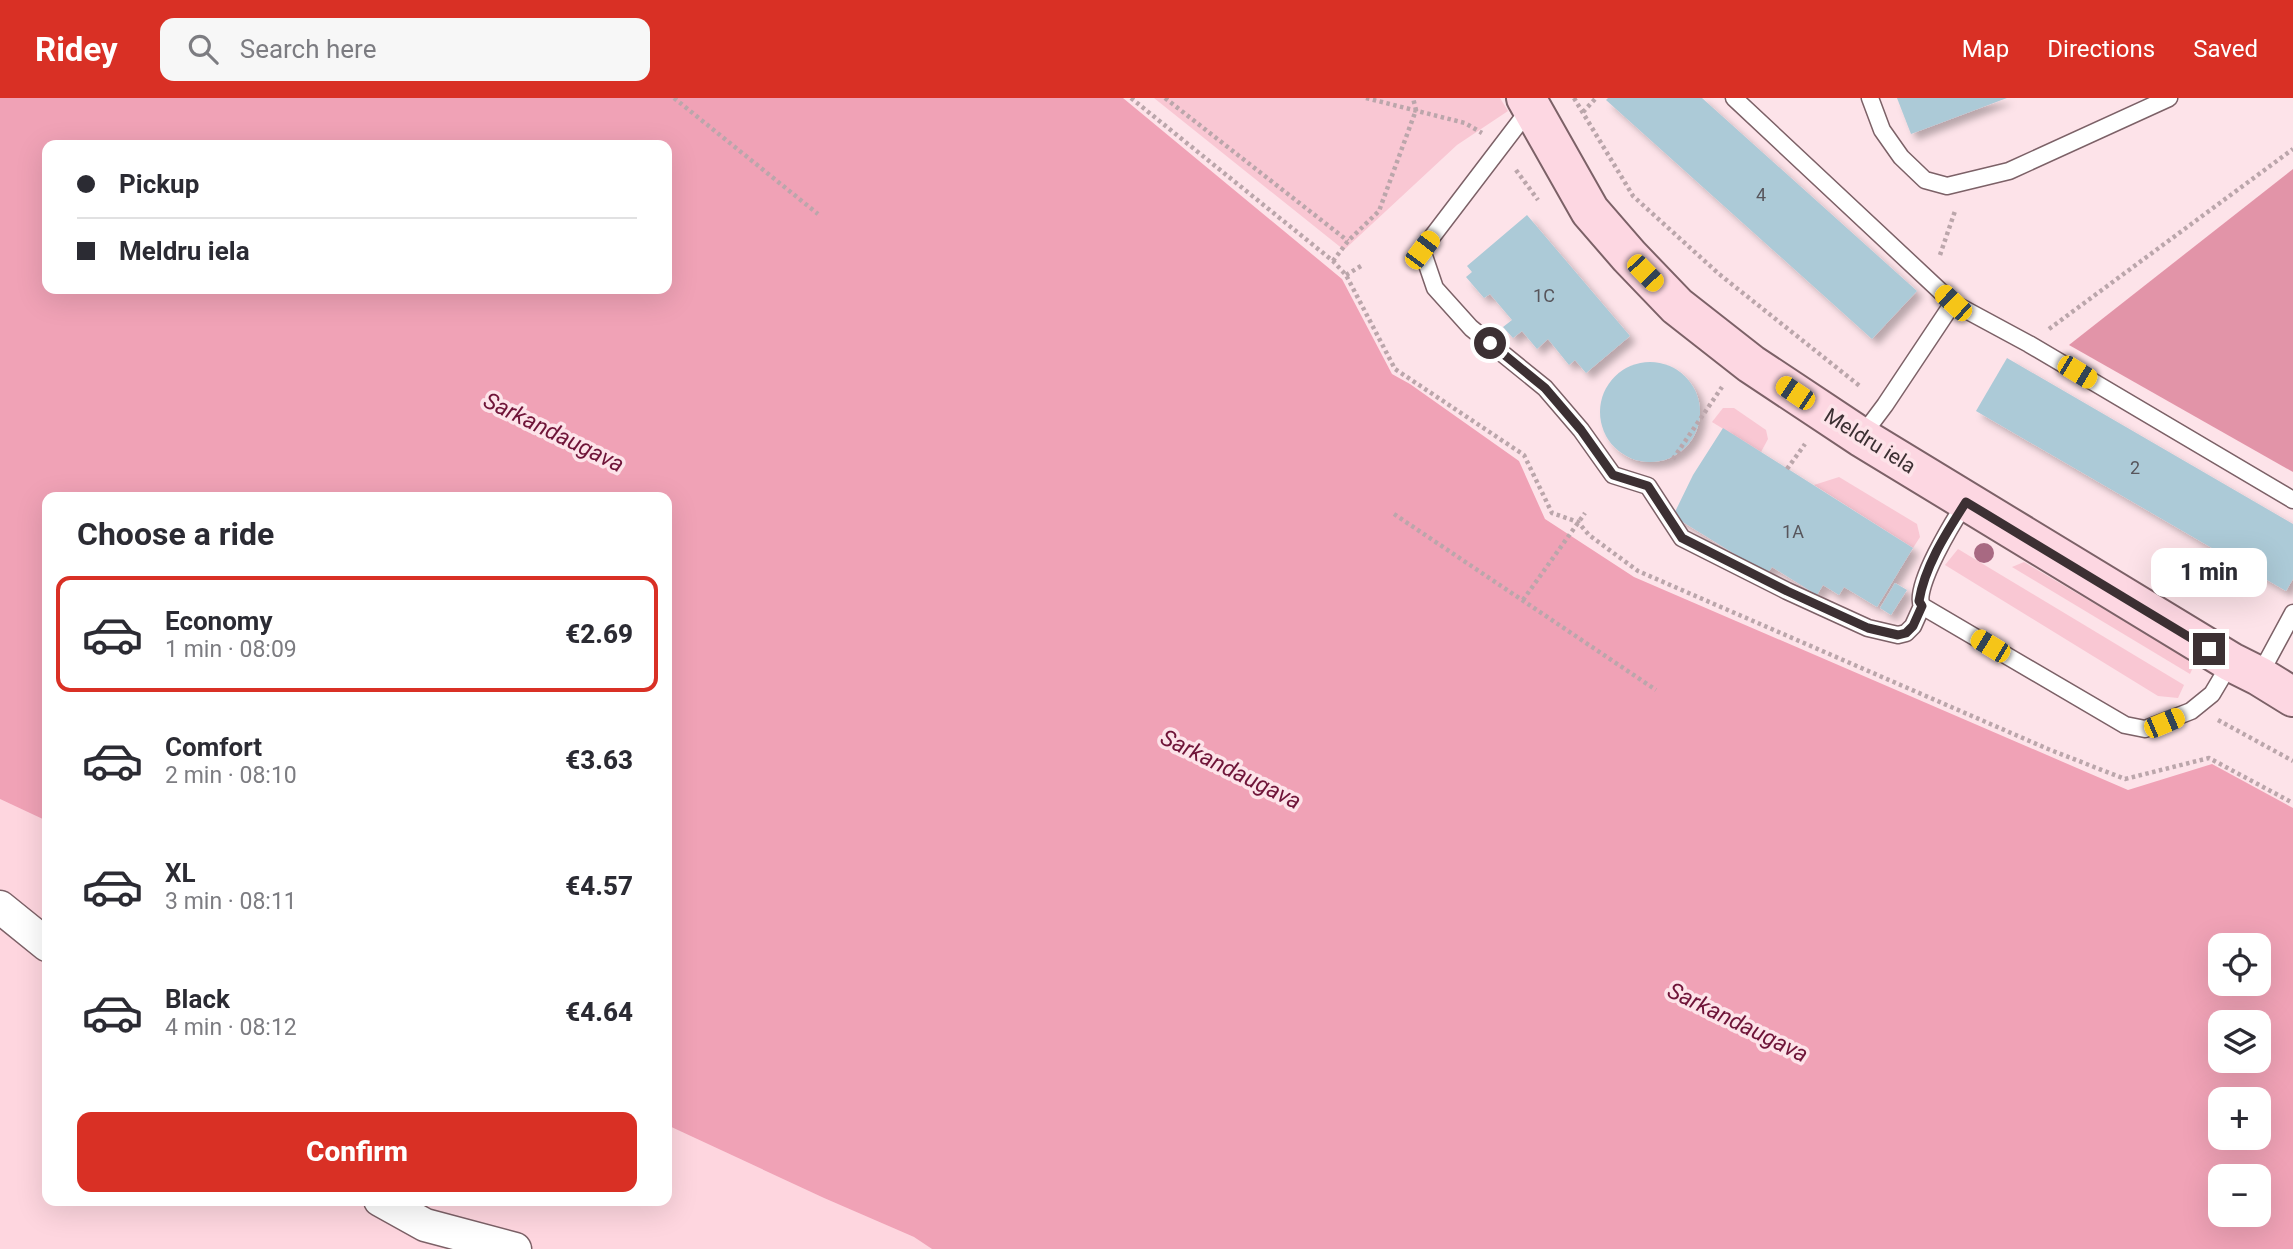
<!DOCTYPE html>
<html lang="en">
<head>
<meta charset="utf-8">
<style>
  body { margin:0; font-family:Roboto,sans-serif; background:#f7f7f7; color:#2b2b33; height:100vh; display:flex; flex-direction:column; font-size:26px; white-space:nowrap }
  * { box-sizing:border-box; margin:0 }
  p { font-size:23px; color:#7c7c81 }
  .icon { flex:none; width:38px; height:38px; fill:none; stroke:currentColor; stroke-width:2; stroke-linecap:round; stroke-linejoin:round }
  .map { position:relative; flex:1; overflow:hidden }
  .details { position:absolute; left:42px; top:394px; width:630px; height:714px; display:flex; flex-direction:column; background:#fff; border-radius:14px; box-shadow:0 7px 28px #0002 }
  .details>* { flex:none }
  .top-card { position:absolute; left:42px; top:42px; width:630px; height:154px; border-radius:14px; box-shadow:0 7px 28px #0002; display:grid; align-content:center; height:154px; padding:0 35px; background:#fff }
  .fabs { position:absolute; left:2208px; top:835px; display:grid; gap:14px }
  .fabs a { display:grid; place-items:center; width:63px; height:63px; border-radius:14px; background:#fff; box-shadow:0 7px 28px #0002; font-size:35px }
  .end { position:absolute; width:32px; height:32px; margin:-16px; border:9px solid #3c3033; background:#fff; box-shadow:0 0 0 4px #fff }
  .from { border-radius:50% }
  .bubble { position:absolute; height:49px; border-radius:14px; background:#fff; box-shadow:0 7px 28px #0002; font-size:23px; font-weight:800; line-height:49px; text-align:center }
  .car { position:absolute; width:21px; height:42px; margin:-21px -10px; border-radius:9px; box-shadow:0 0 5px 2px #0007; background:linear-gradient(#f5c518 24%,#345 0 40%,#f5c518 0 76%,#345 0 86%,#f5c518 0) }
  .top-card b { display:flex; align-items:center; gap:24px; height:66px; font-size:26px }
  .top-card b+b { border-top:2px solid #e1e1e2 }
  .top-card i { width:18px; height:18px; background:#2b2b33 }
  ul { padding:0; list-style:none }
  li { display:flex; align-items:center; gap:21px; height:116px; margin:0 14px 10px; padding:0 21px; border:4px solid transparent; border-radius:14px }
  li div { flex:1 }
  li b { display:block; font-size:26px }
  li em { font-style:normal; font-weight:800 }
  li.on { border-color:#d93025 }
  li>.icon { width:63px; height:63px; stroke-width:1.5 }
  h2 { padding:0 35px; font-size:32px; line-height:84px }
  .button { display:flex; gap:14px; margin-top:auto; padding:14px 35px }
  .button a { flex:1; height:80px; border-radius:14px; background:#d93025; color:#fff; font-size:28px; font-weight:800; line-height:80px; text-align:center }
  header { display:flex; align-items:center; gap:42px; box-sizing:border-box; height:98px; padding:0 35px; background:#d93025; color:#fff }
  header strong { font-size:33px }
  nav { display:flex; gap:38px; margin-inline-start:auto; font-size:24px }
  .search { width:490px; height:63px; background:#f7f7f7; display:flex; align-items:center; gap:18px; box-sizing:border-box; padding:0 24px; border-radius:14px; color:#7c7c81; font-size:26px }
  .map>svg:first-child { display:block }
</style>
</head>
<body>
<header>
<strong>Ridey</strong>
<div class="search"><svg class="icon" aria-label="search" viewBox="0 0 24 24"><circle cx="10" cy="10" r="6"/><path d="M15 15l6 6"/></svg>Search here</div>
<nav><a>Map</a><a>Directions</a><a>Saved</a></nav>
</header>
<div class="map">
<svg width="2293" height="1151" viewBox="0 0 2293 1151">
  <defs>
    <filter id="shadow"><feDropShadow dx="6" dy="6" stdDeviation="3.5" flood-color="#0004"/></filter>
  </defs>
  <rect width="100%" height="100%" fill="#fde3e9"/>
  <polygon fill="#fed6df" points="0,701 47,723 47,1102 667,1102 667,1027 824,1100 914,1139 932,1151 0,1151"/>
  <g fill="#f9c7d3">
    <polygon points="1154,0 1500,0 1508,13 1457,47 1344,152"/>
    <polygon points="1723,310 1734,310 1766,332 1768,341 1761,354 1712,324"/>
    <polygon points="1839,379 1917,426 1920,439 1913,450 1814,387"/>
    <polygon points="1958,451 2184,587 2178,600 2158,598 1945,467"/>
    <polygon points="2024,464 2195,565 2190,576 2012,469"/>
  </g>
  <polygon fill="#e294a8" points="2293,71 2293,374 2069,247"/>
  <path fill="#f0a2b6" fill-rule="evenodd" d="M 0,0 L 1123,0 L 1342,181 L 1392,276 L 1410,286 L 1519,363 L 1545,421 L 1634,479 L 2128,692 L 2212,666 L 2293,710 L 2293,1151 L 932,1151 L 914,1139 L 824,1100 L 667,1027 L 667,399 L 47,399 L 47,723 L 0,701 ZM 47,47 L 667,47 L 667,191 L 47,191 ZM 2221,847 L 2259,847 L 2259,886 L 2221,886 ZM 2221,924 L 2259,924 L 2259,962 L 2221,962 ZM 2221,1001 L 2259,1001 L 2259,1040 L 2221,1040 ZM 2221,1078 L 2259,1078 L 2259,1116 L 2221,1116 Z"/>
  <g fill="#accad7" filter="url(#shadow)">
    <polygon points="1608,0 1702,0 1917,193 1872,241 1606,2"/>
    <polygon points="1897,0 2007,0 1911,36"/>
    <polygon points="1527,117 1630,238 1586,275 1575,262 1569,267 1548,241 1537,251 1522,233 1513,240 1503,229 1512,222 1490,196 1484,200 1466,179 1472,174 1467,168"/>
    <polygon points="2007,260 2293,426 2293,481 2286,493 1976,313"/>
    <circle cx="1650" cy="314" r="50"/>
    <polygon points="1723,330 1913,450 1877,509 1844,489 1839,497 1823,487 1817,497 1772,469 1767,476 1673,418 1693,377"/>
    <polygon points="1895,485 1907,492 1891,517 1880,510"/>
  </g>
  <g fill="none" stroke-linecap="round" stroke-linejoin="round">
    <g stroke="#7c6167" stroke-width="19">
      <g id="lane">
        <polyline points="1734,0 1953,205"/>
        <polyline points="1870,0 1882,32 1901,59 1925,82 1947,88 2009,73 2169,0"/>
        <path d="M 1531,9 L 1422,152 L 1435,190 L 1471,230 L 1545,290 L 1581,332 L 1613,377 L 1648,388 L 1682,440 L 1787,493 L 1868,530 L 1898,537 L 1906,535 L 1913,528 L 1922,508 C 1912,490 1955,421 1966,404"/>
        <polyline points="1861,339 1885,307 1953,205 2029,246 2293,402"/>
        <polyline points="1922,508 2125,627 2145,631 2191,613 2212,596 2231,564"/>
        <polyline points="2259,578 2293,515"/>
      </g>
    </g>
    <g stroke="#7c6167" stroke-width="35">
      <g id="street">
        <polyline points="0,809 47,847"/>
        <polyline points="380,1102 425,1127 515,1151"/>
      </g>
    </g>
    <g stroke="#7c6167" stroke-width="42">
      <polyline id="secondary" points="1526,0 1590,113 1629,158 1677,208 1751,266 1861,339 2231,564 2259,578 2293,599"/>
    </g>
    <g stroke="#bba6ab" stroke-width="4.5" stroke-dasharray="3.5 3.5" stroke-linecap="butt">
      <polyline points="674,0 818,116"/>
      <polyline points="1131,0 1333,163 1346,177 1395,271 1524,357 1552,415 1578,424 1589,437 1638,473 2048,651 2125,681 2209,660 2293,705"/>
      <polyline points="1165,0 1348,143"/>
      <polyline points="1366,0 1465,25 1482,35"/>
      <polyline points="1574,0 1633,98 1719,176 1861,289"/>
      <polyline points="1583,14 1596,0"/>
      <polyline points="1516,72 1538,102"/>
      <polyline points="1940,157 1955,113"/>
      <polyline points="1333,163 1348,143 1379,113 1416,12 1413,0"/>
      <polyline points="1346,177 1361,168"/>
      <polyline points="2049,231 2293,51"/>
      <polyline points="1673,361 1722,289"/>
      <polyline points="1787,371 1805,346"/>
      <polyline points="1394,416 1656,592"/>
      <polyline points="1523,502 1585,415"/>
      <polyline points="2218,622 2293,663"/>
    </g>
    <use href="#lane" stroke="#fff" stroke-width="16"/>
    <use href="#street" stroke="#fff" stroke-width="32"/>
    <use href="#secondary" stroke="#fdd7e2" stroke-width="38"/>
  </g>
  <circle fill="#a86982" cx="1984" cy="455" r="10"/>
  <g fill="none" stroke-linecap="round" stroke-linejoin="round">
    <path stroke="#3c3033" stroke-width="9" d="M 1490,245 L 1545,290 L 1581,332 L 1613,377 L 1648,388 L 1682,440 L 1787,493 L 1868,530 L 1898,537 L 1906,535 L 1913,528 L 1922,508 L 1919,503 C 1925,467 1947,434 1966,404 L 2209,551"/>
  </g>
  <g text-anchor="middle" stroke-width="7" stroke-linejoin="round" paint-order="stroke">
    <g font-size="18" fill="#58565c">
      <text x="1761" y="103">4</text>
      <text x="1544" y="204">1C</text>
      <text x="2135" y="376">2</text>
      <text x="1793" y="440">1A</text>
    </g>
    <g font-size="21" fill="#3c3033" stroke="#fde3e9">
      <text transform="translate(1870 343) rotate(32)" y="7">Meldru iela</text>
    </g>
    <g font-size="23" font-style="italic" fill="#6f1438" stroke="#fde3e9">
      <text transform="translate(554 334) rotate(26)" y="8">Sarkandaugava</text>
      <text transform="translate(1231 671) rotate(26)" y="8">Sarkandaugava</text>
      <text transform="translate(1738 924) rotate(26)" y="8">Sarkandaugava</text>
    </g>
  </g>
</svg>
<div class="fabs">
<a><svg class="icon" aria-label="locate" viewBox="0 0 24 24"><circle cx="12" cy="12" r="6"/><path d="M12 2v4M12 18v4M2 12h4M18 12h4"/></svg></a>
<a><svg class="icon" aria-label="layers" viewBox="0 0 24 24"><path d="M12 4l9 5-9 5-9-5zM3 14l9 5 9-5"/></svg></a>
<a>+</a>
<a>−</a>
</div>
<i class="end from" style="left:1490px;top:245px"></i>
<i class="end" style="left:2209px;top:551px"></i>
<div class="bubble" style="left:2151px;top:450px;width:116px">1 min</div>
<i class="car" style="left:1422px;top:152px;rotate:37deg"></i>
<i class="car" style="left:1645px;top:175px;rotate:136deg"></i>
<i class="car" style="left:1953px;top:205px;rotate:313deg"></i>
<i class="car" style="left:2077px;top:274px;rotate:121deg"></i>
<i class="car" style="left:1795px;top:295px;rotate:304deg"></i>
<i class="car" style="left:1990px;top:548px;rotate:301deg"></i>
<i class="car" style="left:2164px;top:625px;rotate:67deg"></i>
<div class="top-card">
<b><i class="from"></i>Pickup</b>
<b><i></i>Meldru iela</b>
</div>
<section class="details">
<h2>Choose a ride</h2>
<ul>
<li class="on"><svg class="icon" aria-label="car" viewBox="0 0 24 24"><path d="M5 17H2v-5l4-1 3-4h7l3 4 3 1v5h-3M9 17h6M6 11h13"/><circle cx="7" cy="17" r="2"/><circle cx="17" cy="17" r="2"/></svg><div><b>Economy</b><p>1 min · 08:09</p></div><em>€2.69</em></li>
<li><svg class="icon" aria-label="car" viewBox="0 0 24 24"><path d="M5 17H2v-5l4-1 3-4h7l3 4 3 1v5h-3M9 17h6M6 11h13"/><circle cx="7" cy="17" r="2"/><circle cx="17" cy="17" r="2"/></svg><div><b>Comfort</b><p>2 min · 08:10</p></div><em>€3.63</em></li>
<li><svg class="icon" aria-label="car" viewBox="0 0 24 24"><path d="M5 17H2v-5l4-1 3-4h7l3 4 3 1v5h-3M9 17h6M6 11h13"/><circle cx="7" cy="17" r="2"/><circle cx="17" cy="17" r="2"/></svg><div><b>XL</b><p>3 min · 08:11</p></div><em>€4.57</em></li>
<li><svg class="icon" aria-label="car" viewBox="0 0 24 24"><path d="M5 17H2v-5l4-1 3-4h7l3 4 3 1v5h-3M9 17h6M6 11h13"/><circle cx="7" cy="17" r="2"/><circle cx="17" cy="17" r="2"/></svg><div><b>Black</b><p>4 min · 08:12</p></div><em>€4.64</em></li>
</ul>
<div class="button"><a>Confirm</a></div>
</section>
</div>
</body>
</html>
